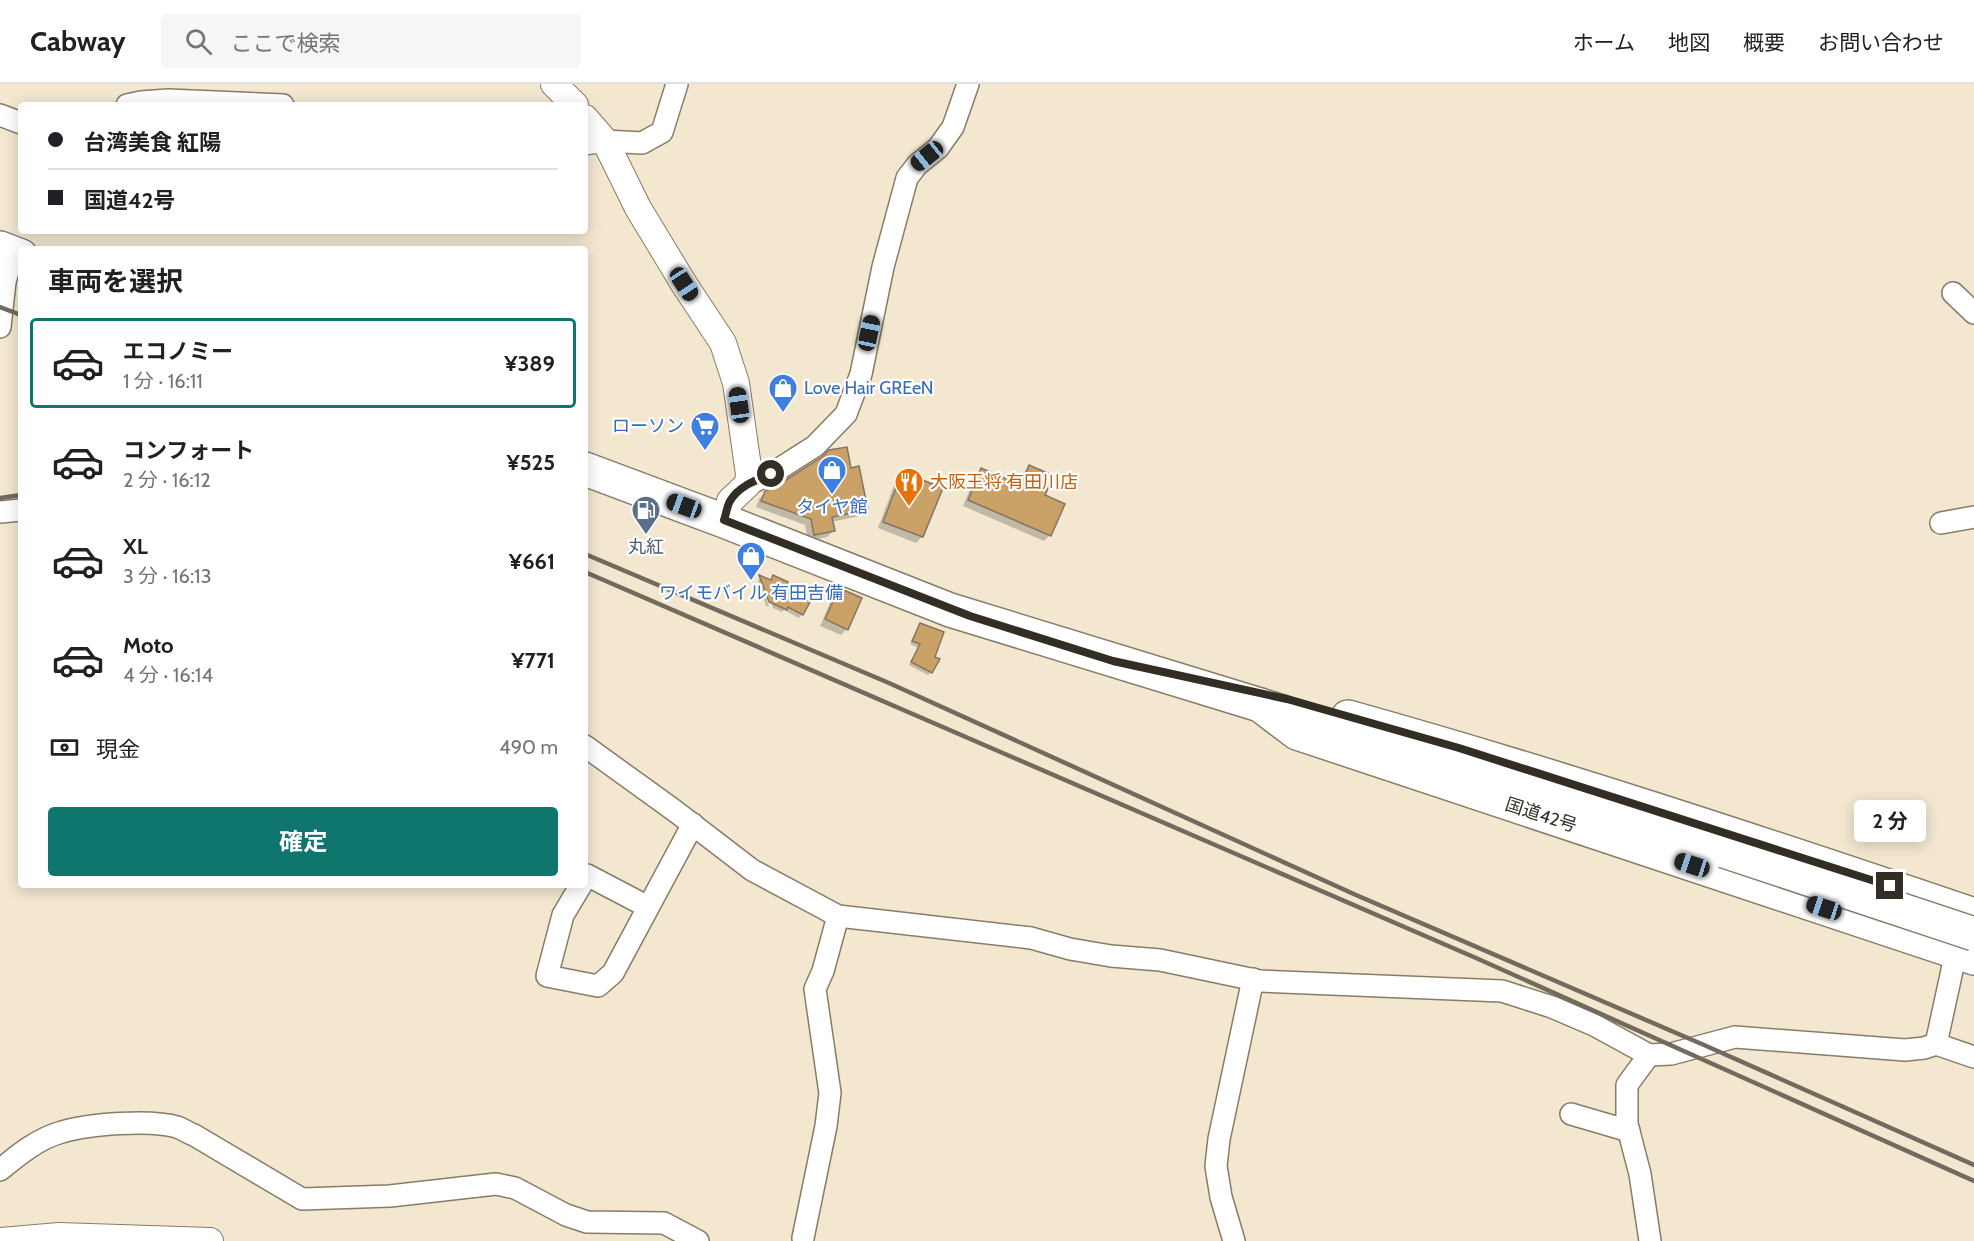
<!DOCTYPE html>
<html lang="ja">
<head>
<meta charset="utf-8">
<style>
  body { margin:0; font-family:Cabin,"Noto Sans JP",sans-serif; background:#f6f6f6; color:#202124; height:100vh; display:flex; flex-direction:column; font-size:22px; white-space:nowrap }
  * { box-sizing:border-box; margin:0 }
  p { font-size:20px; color:#757577 }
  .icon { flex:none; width:33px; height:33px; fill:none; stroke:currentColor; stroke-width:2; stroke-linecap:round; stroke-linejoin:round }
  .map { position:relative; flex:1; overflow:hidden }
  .panel { position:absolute; left:18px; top:162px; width:570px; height:642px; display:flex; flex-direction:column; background:#fff; border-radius:6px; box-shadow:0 3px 15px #0003 }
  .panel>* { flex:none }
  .top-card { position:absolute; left:18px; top:18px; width:570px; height:132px; border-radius:6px; box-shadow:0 3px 15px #0003; display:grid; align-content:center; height:132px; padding:0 30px; background:#fff }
  .end { position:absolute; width:27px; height:27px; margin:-14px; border:8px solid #332e25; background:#fff; box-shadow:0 0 0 3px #fff }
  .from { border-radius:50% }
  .bubble { position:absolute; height:42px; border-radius:6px; background:#fff; box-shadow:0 3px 15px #0003; font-size:20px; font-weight:700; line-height:42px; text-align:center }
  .car { position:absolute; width:18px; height:36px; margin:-18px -9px; border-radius:8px; box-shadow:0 0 4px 2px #0007; background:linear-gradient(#222 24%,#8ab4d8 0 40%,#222 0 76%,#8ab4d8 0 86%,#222 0) }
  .top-card b { display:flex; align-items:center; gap:21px; height:57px; font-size:22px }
  .top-card b+b { border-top:2px solid #e0e0e0 }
  .top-card i { width:15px; height:15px; background:#202124 }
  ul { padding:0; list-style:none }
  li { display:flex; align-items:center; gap:18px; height:90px; margin:0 12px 9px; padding:0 18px; border:3px solid transparent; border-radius:6px }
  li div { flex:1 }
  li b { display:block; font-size:22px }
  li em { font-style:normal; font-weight:700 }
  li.active { border-color:#0f766e }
  li>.icon { width:54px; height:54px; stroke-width:1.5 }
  h2 { padding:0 30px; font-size:27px; line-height:72px }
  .pay { display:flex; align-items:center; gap:15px; height:66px; padding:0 30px; font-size:22px }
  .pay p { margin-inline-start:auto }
  .button { display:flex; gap:12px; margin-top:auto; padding:12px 30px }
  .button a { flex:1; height:69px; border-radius:6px; background:#0f766e; color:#fff; font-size:24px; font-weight:700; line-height:69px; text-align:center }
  header { display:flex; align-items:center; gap:36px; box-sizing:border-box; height:84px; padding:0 30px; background:#fff; border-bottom:2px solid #e0e0e0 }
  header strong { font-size:28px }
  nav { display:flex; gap:33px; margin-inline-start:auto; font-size:21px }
  .search { width:420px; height:54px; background:#f6f6f6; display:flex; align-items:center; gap:15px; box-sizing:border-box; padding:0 21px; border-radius:6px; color:#757577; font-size:22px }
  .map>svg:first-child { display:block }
</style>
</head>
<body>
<header>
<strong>Cabway</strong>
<div class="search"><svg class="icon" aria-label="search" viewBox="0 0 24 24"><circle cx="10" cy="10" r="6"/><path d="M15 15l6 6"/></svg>ここで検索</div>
<nav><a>ホーム</a><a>地図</a><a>概要</a><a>お問い合わせ</a></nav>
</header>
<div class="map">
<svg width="1974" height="1157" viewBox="0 0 1974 1157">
  <rect width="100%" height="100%" fill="#f3e7d0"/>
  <g fill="#0003">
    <polygon points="1029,383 1043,412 1050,451 1044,457 963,422 975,393 982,386 1018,402 1023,389"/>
    <polygon points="850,386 866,426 860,432 831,438 833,447 827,453 808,457 805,441 756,423 759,415 766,408"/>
    <polygon points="902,390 922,453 916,459 878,444 896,396"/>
    <polygon points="761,493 770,497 773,493 785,502 792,510 808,518 802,530 799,534 784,526 782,528 773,524 764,497 761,497 769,523 766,522 758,496"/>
    <polygon points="839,506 847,545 841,551 820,542 833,512"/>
    <polygon points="920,541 933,574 931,588 928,591 909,581 918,564 910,560"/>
  </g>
  <g fill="#caa167" stroke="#847663" stroke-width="1.5">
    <polygon points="847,363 851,384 859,382 868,426 832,433 835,447 814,451 811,435 761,417 765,407 778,401 822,373 829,366"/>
    <polygon points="1029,381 1054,392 1045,411 1065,420 1051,452 968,416 981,384 1021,401"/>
    <polygon points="902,388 943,404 923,453 883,438"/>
    <polygon points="759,491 771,496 773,491 788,498 787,501 795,505 793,510 810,518 803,531 788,523 787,526 769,518"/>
    <polygon points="839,504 862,514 848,546 825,535"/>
    <polygon points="920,539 944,548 935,573 940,575 932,589 911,578 920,560 912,557"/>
  </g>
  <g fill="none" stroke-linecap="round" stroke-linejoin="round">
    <g stroke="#887c68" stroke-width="24">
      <g id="minor">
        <polyline points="127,21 141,18 168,16 283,21"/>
        <polyline points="0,31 21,39"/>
        <polyline points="585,60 605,57 642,59 662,48 677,0"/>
        <polyline points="1953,209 1974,229"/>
        <polyline points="0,243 5,198 13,169"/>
        <polyline points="748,400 771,390 815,362 846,330 861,290 883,183 907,94 917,81 938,64 953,43 968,0"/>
        <polyline points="0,428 21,426"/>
        <polyline points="1941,439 1974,433"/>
        <polyline points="585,662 675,727 752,786 838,832 1031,854 1070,865 1111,872 1160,876 1260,897 1502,907 1552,923 1594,941 1649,971 1671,970 1735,953 1905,966 1924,964 1936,960"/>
        <polyline points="585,795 587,791 648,823"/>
        <polyline points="581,801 563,831 547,892 598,902 613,889 693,740"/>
        <polyline points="1960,859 1956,868 1936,960 1974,973"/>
        <polyline points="1649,971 1627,1001 1627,1040 1640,1090 1650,1157"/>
        <polyline points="1571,1030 1629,1047"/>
        <path d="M 0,1086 C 18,1071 39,1054 62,1048 C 89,1040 151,1035 177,1043 C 183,1045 188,1049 194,1051 L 302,1115 L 390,1112 L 496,1100 L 515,1104 L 566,1131 L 587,1138 L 664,1139 L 698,1157"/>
        <polyline points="803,1154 826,1042 830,1009 815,905 823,887 838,832"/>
        <polyline points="1234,1157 1221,1113 1216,1082 1219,1055 1253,895"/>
      </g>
    </g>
    <g stroke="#887c68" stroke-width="28">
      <g id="tertiary">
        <polyline points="554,0 575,21"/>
        <polyline points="585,34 605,57 638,124 684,200 723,259 736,299 749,390 748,400 730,417 724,437"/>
        <polyline points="0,1157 59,1152 210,1157"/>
      </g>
    </g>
    <g stroke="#887c68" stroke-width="36">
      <g id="trunk">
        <polyline points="0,164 21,172"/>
        <polyline points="585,385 724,437 950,526 1260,621 1297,649 1974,874"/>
        <path d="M 1348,633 C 1559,692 1767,761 1974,831"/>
      </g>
    </g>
    <g stroke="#887c68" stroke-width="36">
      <polyline id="motorway" points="1260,621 1724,767"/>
    </g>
    <use href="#minor" stroke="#fff" stroke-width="21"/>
    <use href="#tertiary" stroke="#fff" stroke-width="26"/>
    <use href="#trunk" stroke="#fff" stroke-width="33"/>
    <use href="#motorway" stroke="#fff" stroke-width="33"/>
    <g stroke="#726a5d" stroke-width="4.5">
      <polyline points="0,223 21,231"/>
      <polyline points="0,414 21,411"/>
      <polyline points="585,470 889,599 1356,811 1704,961 1974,1081"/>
      <polyline points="585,488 1476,874 1974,1097"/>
    </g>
    <g stroke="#887c68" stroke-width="36" stroke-linecap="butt">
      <polyline id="motorway-bridge" points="1724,767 1974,850"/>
    </g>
    <use href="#motorway-bridge" stroke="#fff" stroke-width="33"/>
  </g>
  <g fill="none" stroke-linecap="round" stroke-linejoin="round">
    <path stroke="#332e25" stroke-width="8" d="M 771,390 C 756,396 739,402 730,417 C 727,422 726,431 724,436 L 970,532 L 1113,577 L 1287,615 L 1459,664 L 1890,802"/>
  </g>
  <defs>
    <g id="shop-pin" transform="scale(1.5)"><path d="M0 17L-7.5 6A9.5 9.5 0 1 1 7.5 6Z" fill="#3f7fe0" stroke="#fff"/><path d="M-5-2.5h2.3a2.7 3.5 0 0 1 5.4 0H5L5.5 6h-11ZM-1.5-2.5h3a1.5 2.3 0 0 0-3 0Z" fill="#fff"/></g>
    <g id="supermarket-pin" transform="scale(1.5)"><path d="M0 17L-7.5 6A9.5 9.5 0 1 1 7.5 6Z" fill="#3f7fe0" stroke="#fff"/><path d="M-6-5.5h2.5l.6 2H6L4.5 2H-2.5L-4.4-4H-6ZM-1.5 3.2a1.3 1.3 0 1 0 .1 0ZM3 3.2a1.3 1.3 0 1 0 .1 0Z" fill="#fff"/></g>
    <g id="restaurant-pin" transform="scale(1.5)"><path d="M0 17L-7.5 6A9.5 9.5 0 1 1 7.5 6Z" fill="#e8710a" stroke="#fff"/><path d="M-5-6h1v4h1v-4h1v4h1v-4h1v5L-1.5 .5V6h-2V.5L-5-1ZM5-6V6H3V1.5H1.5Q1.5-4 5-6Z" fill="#fff"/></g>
    <g id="fuel-pin" transform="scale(1.5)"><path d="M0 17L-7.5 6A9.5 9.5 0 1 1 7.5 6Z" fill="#5c6f8a" stroke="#fff"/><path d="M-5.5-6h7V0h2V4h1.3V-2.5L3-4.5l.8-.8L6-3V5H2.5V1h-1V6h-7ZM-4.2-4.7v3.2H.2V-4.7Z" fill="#fff"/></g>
  </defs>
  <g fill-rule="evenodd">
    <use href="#shop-pin" x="783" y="304"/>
    <use href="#supermarket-pin" x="705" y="342"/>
    <use href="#shop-pin" x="832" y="386"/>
    <use href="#restaurant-pin" x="909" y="398"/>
    <use href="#fuel-pin" x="646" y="426"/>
    <use href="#shop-pin" x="751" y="472"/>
  </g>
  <g text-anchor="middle" stroke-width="4.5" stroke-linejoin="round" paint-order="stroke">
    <g font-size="18" fill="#366cbe" stroke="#fff">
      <text x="804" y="310" text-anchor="start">Love Hair GREeN</text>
      <text x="684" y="348" text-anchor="end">ローソン</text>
      <text x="832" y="429">タイヤ館</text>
      <text x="751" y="515">ワイモバイル 有田吉備</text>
    </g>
    <g font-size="18" fill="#c56008" stroke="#fff" text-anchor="start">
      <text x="930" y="404">大阪王将 有田川店</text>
    </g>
    <g font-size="18" fill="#4e5e75" stroke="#fff">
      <text x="646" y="469">丸紅</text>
    </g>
    <g font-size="18" fill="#332e25" stroke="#fff">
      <text transform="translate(1541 731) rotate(18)" y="6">国道42号</text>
    </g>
  </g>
</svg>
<i class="end from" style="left:771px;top:390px"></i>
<i class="end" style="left:1890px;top:802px"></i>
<div class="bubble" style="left:1854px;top:716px;width:72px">2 分</div>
<i class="car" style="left:927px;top:72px;rotate:231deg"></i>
<i class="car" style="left:684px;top:200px;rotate:147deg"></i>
<i class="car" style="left:869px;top:249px;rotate:12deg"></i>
<i class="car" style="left:739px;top:321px;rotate:352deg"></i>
<i class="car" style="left:684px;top:422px;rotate:290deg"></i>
<i class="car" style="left:1692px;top:781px;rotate:288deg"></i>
<i class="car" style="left:1824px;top:824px;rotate:288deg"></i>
<div class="top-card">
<b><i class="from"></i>台湾美食 紅陽</b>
<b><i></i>国道42号</b>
</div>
<section class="panel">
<h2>車両を選択</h2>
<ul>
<li class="active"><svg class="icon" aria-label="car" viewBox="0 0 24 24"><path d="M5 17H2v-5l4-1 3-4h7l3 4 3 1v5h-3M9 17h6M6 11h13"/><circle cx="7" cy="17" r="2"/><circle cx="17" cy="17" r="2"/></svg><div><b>エコノミー</b><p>1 分 · 16:11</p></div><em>¥389</em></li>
<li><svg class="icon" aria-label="car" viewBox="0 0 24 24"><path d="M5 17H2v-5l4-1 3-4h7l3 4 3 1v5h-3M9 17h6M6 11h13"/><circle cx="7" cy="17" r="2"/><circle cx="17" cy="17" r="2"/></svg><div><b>コンフォート</b><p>2 分 · 16:12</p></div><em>¥525</em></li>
<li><svg class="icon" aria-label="car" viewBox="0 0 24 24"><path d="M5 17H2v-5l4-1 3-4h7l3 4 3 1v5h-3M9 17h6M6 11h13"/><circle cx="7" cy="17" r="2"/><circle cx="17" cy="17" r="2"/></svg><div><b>XL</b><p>3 分 · 16:13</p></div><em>¥661</em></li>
<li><svg class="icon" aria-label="car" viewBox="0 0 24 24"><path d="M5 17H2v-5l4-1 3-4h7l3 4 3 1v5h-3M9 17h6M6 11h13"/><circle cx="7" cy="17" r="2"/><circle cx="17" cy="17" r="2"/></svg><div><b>Moto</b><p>4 分 · 16:14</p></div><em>¥771</em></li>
</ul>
<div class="pay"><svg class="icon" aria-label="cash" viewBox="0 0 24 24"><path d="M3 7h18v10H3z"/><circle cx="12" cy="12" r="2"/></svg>現金<p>490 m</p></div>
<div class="button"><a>確定</a></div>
</section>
</div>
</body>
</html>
